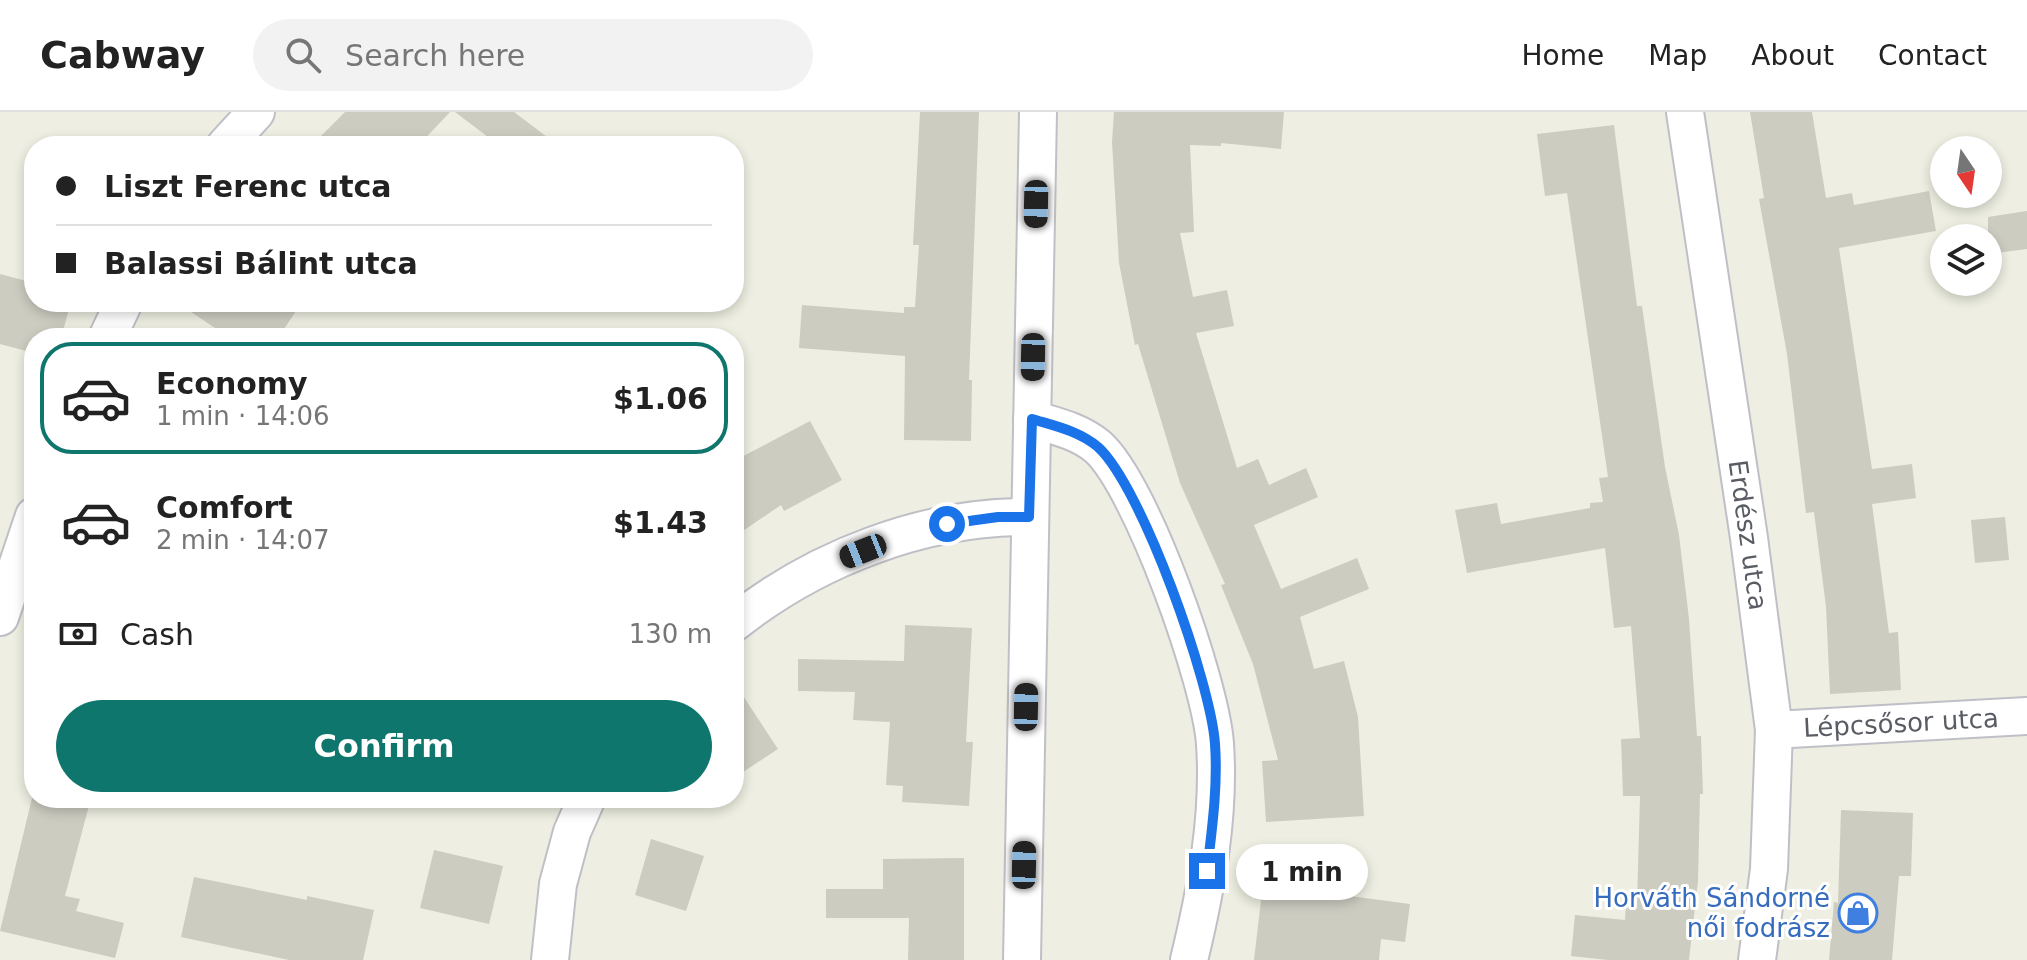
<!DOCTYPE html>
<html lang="en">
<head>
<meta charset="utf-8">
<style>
  body { margin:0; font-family:"DejaVu Sans",sans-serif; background:#f2f2f2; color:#222; height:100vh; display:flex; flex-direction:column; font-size:30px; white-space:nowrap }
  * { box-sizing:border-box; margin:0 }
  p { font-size:26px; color:#767676 }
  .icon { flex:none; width:44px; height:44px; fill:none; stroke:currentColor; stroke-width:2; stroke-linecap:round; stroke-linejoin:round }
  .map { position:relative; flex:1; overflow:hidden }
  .details { position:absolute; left:24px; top:216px; width:720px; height:480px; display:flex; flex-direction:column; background:#fff; border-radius:32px; box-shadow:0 4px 12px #0003 }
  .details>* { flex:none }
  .banner { position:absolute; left:24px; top:24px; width:720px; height:176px; border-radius:32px; box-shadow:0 4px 12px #0003; display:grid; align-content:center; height:176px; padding:0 32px; background:#fff }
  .needle { width:52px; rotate:167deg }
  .fabs { position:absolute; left:1930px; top:24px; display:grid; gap:16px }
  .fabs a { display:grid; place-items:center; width:72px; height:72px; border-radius:50%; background:#fff; box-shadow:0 4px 12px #0003; font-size:40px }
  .end { position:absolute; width:36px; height:36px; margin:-18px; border:10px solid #1a73e8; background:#fff; box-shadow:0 0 0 4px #fff }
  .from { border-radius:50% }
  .bubble { position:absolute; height:56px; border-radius:28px; background:#fff; box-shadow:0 4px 12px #0003; font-size:26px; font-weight:800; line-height:56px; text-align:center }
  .car { position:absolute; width:24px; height:48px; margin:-24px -12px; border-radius:10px; box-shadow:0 0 6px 2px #0007; background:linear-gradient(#222 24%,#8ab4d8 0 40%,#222 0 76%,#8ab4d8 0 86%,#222 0) }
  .banner b { display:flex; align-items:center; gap:28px; height:76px; font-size:30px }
  .banner b+b { border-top:2px solid #e0e0e0 }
  .banner i { width:20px; height:20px; background:#222 }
  ul { padding:14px 0 0; list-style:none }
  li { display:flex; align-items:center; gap:24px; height:112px; margin:0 16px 12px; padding:0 16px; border:4px solid transparent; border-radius:32px }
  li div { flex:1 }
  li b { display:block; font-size:30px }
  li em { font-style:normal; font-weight:800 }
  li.current { border-color:#0f766e }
  li>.icon { width:72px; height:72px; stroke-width:1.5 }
  .pay { display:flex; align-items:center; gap:20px; height:88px; padding:0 32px; font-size:30px }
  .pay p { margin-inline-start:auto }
  .button { display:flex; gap:16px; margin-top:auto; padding:16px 32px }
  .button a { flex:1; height:92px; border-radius:48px; background:#0f766e; color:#fff; font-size:32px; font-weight:800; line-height:92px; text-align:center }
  header { display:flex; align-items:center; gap:48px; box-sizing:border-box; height:112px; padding:0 40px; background:#fff; border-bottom:2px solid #e0e0e0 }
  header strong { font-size:38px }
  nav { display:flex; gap:44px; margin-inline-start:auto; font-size:28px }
  .search { width:560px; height:72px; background:#f2f2f2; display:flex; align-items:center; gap:20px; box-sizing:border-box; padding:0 28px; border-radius:44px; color:#767676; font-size:30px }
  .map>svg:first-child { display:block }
</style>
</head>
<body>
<header>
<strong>Cabway</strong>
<div class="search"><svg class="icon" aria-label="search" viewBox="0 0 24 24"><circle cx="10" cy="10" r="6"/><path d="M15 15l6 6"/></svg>Search here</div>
<nav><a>Home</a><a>Map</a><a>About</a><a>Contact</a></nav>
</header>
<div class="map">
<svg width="2027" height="848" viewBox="0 0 2027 848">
  <rect width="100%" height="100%" fill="#eeefe2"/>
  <g fill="#ccccc1">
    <polygon points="345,0 450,0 418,34 311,34"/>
    <polygon points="455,0 514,0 559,34 500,34"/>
    <polygon points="920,0 979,0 969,268 972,268 971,329 904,328 905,244 799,236 802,193 904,201 904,195 915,195 919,133 913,133"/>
    <polygon points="1114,0 1284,0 1281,37 1221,31 1221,34 1190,33 1194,120 1180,121 1193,185 1227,178 1234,214 1196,221 1237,356 1258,347 1269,373 1306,356 1318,385 1254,413 1281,477 1357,446 1369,477 1300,505 1314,557 1344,549 1358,605 1364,704 1266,710 1262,649 1278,648 1253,552 1221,473 1225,472 1180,371 1138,232 1135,233 1119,151 1112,30"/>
    <polygon points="1750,0 1812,0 1826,86 1852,81 1854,93 1929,79 1936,119 1839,136 1872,357 1912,352 1916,386 1872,392 1889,521 1898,520 1901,578 1830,582 1826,495 1814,400 1806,401 1787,242 1759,87 1764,86"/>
    <polygon points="1614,13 1637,194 1642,194 1665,355 1679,423 1689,507 1697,624 1701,624 1703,682 1700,682 1698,769 1689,848 1608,848 1571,844 1575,803 1625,808 1626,792 1637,793 1640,684 1623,684 1621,627 1640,626 1631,514 1614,516 1605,436 1467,461 1455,398 1497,391 1501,412 1590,396 1590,391 1603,390 1599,366 1608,365 1567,81 1545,84 1537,22"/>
    <polygon points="2027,99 2027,137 1988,142 1988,105"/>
    <polygon points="0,162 34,171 34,190 71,190 61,226 34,226 34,241 0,232"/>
    <polygon points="176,190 302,190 278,226 230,226"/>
    <polygon points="810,309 842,368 784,399 781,393 734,425 734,349"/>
    <polygon points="2005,405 2009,448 1975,451 1971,408"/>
    <polygon points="905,513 972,516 966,630 973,630 969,694 902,690 903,674 886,673 890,610 853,608 855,580 798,579 798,547 904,549"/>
    <polygon points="734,570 778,637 734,666"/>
    <polygon points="32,686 91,686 65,784 80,787 76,799 124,811 115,846 0,819"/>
    <polygon points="1841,698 1913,701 1911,764 1899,764 1892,848 1829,848 1834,790 1838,791"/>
    <polygon points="651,727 704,744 686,799 635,783"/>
    <polygon points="434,738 503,754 489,812 420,796"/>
    <polygon points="964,746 964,848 908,848 909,806 826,806 826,777 883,777 883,747"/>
    <polygon points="1265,754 1318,760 1317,775 1328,776 1327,781 1410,792 1405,830 1381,827 1379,848 1254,848"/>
    <polygon points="194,765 307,788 307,784 374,798 363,848 289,848 181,825"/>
  </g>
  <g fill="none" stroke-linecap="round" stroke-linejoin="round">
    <g stroke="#bfbfc7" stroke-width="40">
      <g id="minor">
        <polyline points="1685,0 1749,426 1774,618 1769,757 1757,848"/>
        <polyline points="225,34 256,0"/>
        <polyline points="107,226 124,190"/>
        <path d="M 1032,307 C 1055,314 1079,319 1098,335 C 1142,375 1211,571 1215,632 C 1220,704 1206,778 1189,848"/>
        <polyline points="0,505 34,404"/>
        <path d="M 734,511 C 816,446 925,404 1029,405"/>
        <polyline points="1774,618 2027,604"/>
        <polyline points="550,848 558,772 572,720 587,686"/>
        <polyline points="1022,848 1038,0"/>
      </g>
    </g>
    <use href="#minor" stroke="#fff" stroke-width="36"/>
  </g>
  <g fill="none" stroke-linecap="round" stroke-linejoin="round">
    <path stroke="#1a73e8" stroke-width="10" d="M 947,412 L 998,405 L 1029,405 L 1032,307 C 1055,314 1079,319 1098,335 C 1142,375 1211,571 1215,632 C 1218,674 1212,717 1207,759"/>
  </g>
  <defs>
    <g id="shop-ring" transform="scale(2)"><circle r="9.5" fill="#fff" stroke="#3f7fe0" stroke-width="1.5"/><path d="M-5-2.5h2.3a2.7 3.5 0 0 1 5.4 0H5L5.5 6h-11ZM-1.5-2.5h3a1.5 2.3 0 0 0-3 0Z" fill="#3f7fe0"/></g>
  </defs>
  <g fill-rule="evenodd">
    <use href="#shop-ring" x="1858" y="801"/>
  </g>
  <g text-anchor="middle" stroke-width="6" stroke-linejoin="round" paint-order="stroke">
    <g font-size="26" fill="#5a5c64" stroke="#fff">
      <text transform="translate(1748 423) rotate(82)" y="9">Erdész utca</text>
      <text transform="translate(1901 611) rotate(-3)" y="9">Lépcsősor utca</text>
    </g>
    <g font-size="26" fill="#366cbe" stroke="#fff" text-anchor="end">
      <text x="1830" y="795">Horváth Sándorné<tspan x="1830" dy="30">női fodrász</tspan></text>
    </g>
  </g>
</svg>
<div class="fabs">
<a><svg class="needle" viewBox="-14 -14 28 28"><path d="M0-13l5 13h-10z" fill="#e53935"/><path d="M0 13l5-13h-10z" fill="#767676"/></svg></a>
<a><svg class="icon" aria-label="layers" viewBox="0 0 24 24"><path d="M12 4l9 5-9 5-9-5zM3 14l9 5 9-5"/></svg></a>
</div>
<i class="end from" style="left:947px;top:412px"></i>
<i class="end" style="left:1207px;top:759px"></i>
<div class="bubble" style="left:1236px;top:732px;width:132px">1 min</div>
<i class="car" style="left:1036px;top:92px;rotate:181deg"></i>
<i class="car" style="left:1033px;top:245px;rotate:181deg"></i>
<i class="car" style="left:863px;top:439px;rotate:248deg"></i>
<i class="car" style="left:1026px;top:595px;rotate:1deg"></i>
<i class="car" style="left:1024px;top:753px;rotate:1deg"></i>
<div class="banner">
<b><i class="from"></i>Liszt Ferenc utca</b>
<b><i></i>Balassi Bálint utca</b>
</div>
<section class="details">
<ul>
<li class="current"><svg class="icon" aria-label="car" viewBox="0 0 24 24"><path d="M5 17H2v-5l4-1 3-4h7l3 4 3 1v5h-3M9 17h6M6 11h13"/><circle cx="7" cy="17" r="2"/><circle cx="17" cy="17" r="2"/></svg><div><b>Economy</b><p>1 min · 14:06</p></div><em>$1.06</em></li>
<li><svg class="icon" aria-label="car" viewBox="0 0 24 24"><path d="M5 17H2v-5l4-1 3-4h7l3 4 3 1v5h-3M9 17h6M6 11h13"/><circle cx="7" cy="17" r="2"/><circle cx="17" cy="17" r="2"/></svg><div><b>Comfort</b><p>2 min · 14:07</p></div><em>$1.43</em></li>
</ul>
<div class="pay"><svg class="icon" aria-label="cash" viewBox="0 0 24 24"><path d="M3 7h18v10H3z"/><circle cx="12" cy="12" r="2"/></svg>Cash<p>130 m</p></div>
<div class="button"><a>Confirm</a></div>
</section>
</div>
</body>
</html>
